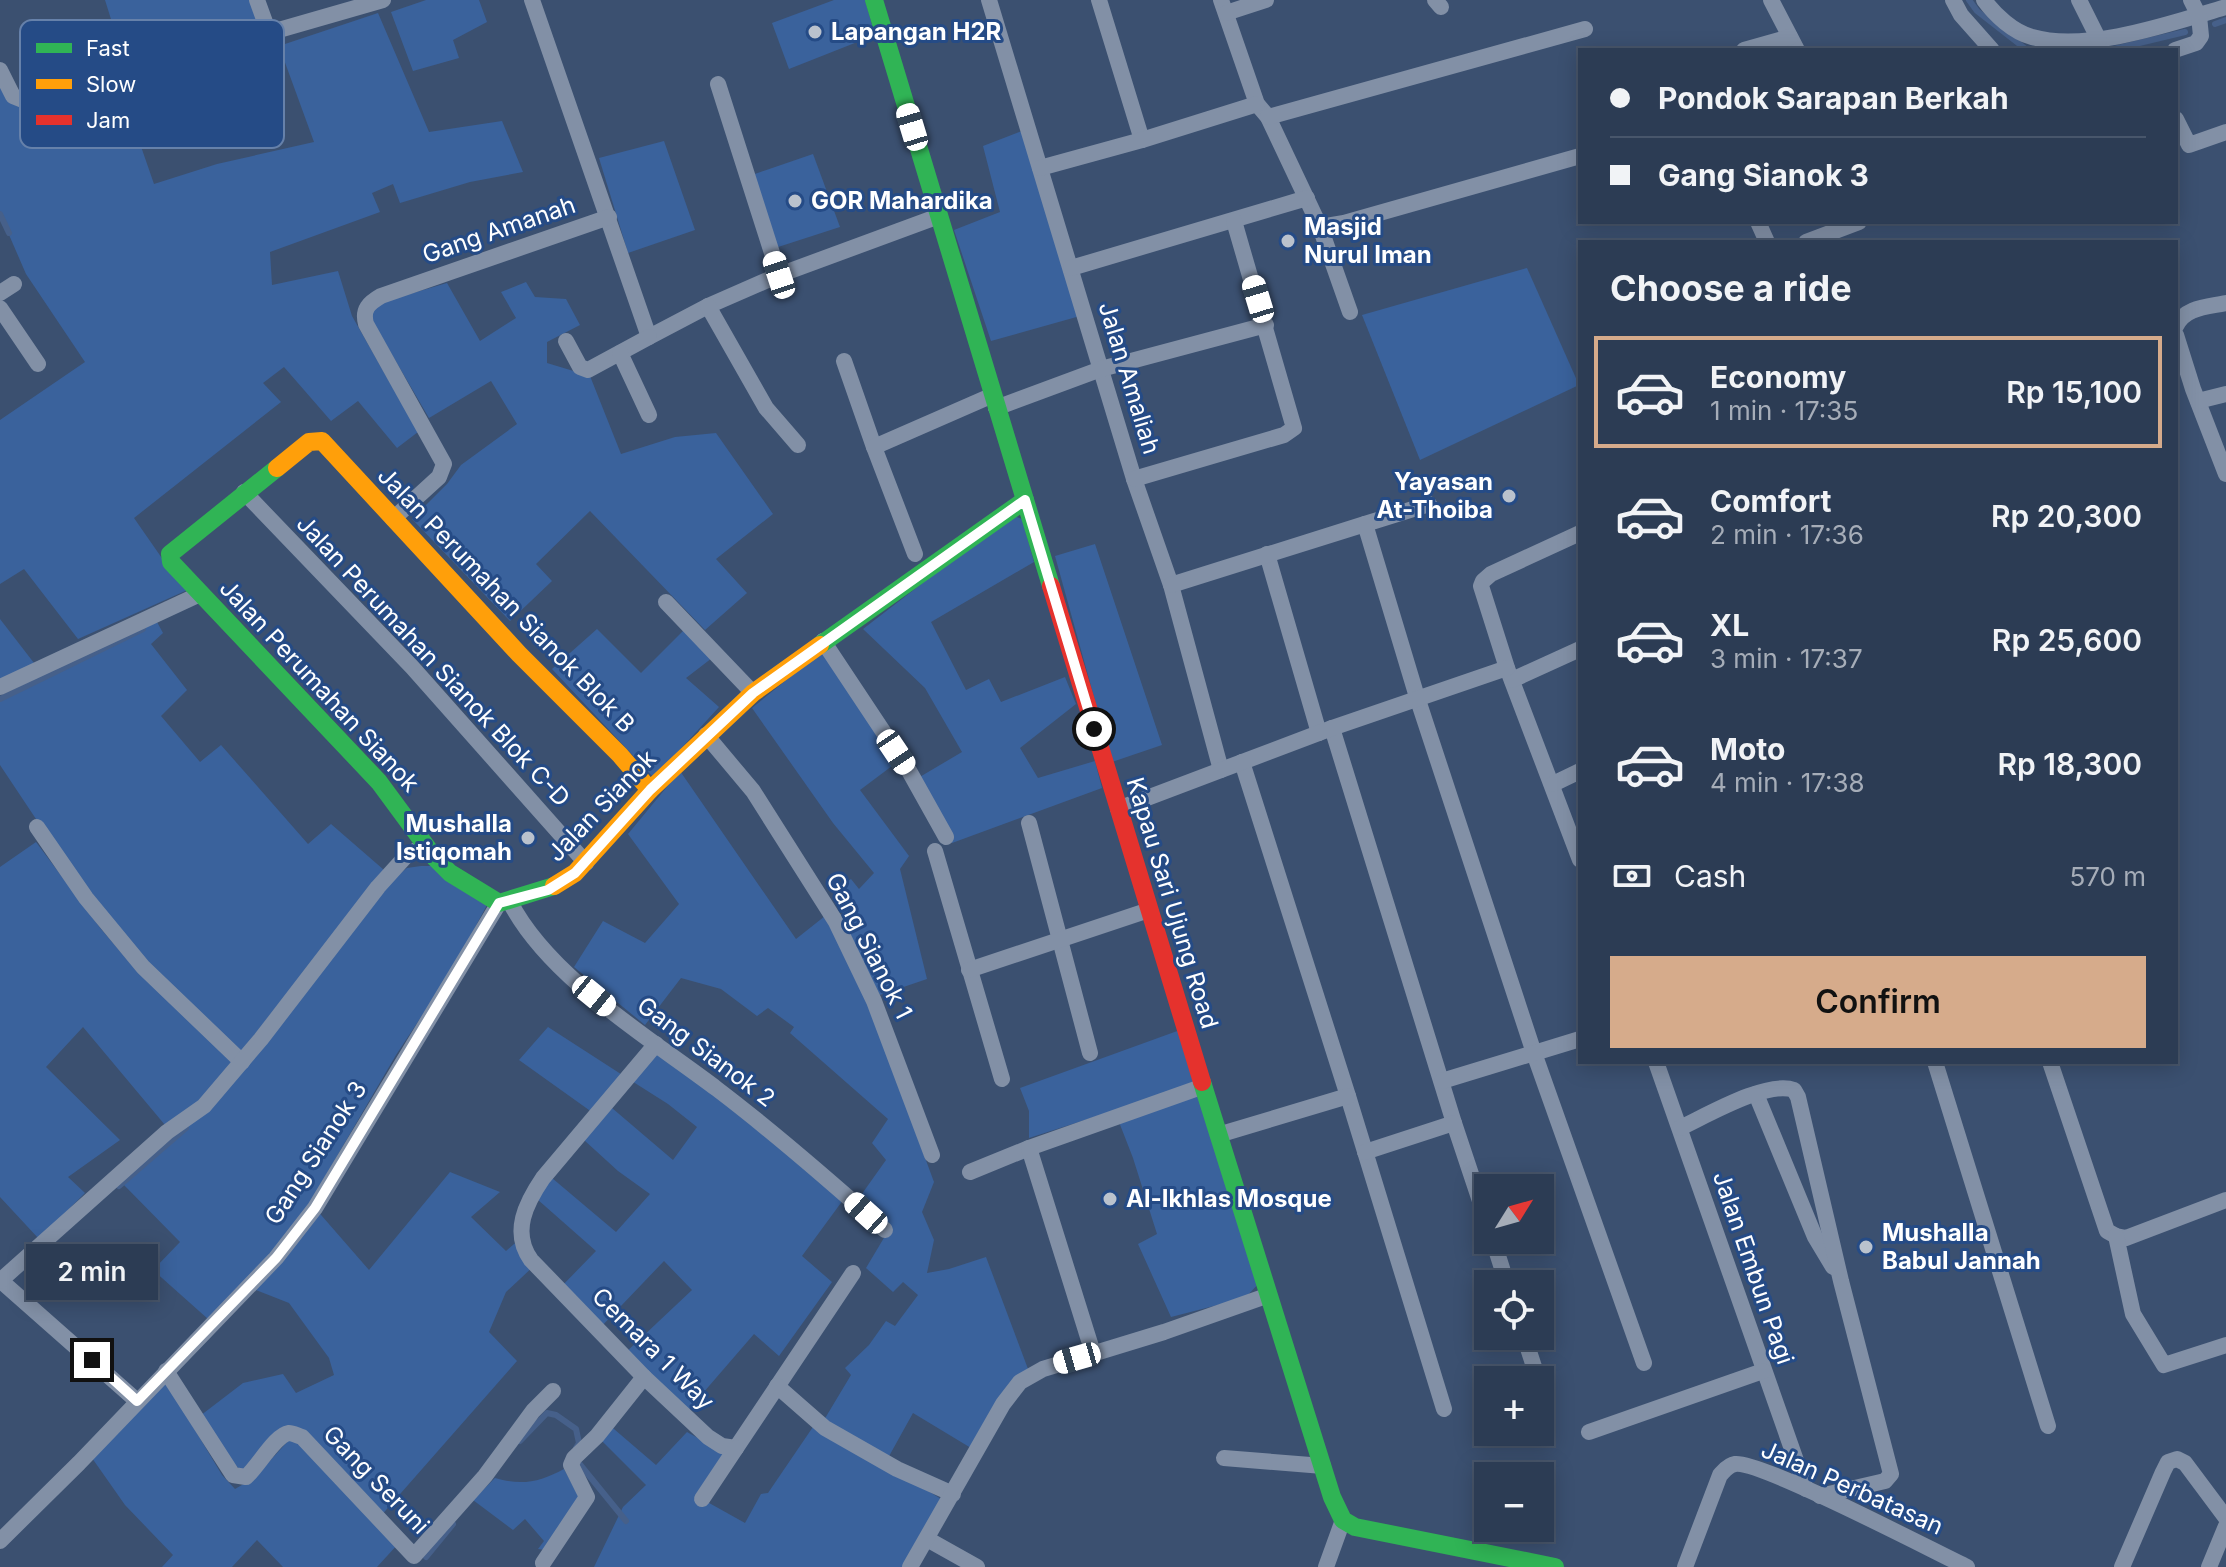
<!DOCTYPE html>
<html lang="en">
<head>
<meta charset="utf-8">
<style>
  body { margin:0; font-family:Inter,sans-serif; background:#34435a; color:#f1f3f6; height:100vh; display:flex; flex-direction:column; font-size:30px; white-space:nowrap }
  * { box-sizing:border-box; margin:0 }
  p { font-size:26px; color:#a6adb8 }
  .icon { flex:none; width:44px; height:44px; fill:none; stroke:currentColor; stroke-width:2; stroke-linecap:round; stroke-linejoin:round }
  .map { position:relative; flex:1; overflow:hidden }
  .drawer { position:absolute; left:1578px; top:240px; width:600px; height:824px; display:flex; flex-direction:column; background:#2c3c54; border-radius:0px; box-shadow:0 4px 20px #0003,0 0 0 2px #48566b }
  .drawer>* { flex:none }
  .hud { position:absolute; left:1578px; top:48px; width:600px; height:176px; border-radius:0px; box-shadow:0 4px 20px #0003,0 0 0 2px #48566b; display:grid; align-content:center; height:176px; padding:0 32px; background:#2c3c54 }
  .needle { width:52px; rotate:53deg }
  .buttons { position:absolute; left:1474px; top:1174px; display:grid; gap:16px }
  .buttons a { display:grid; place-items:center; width:80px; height:80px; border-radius:0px; background:#2c3c54; box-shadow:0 4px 20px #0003,0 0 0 2px #48566b; font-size:40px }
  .end { position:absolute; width:36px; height:36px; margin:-18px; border:10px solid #fff; background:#111; box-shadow:0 0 0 4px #111 }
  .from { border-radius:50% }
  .bubble { position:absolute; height:56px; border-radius:0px; background:#2c3c54; box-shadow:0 4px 20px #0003,0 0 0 2px #48566b; font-size:26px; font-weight:600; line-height:56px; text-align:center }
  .car { position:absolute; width:24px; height:48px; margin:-24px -12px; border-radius:10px; box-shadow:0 0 6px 2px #0007; background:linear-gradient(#fff 24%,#345 0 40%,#fff 0 76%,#345 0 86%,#fff 0) }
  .hud b { display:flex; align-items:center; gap:28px; height:76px; font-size:30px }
  .hud b+b { border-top:2px solid #48566b }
  .hud i { width:20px; height:20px; background:#f1f3f6 }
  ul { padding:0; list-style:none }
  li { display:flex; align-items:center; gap:24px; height:112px; margin:0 16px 12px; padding:0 16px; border:4px solid transparent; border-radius:0px }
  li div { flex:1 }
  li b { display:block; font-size:30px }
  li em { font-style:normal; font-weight:600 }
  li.current { border-color:#d6ab8b }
  li>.icon { width:72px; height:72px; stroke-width:1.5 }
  h2 { padding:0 32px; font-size:36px; line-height:96px }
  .pay { display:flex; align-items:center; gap:20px; height:88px; padding:0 32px; font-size:30px }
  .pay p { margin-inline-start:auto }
  .cta { display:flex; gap:16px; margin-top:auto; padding:16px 32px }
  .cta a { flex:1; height:92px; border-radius:0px; background:#d6ab8b; color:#111; font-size:32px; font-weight:600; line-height:92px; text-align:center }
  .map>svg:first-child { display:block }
</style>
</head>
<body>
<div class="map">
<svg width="2226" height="1567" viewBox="0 0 2226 1567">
  <rect width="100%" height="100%" fill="#3b5070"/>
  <g fill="#3a629c">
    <polygon points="105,0 251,0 261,29 127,70"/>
    <polygon points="426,0 479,0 487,22 453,40 459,58 413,71 391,12"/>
    <polygon points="834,0 865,0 875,35 789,69 772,23"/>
    <polygon points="378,13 429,132 502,121 523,172 470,182 400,203 393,184 372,193 380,212 270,252 272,285 338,271 352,316 418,432 397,448 358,401 331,421 284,367 263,383 281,402 134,518 166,564 194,587 78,639 24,569 0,584 0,420 85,362 26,274 0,214 0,85 2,91 27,111 120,86 154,184 217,164 314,142 279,46"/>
    <polygon points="1022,131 1080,316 991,341 954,230 1000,212 983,146"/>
    <polygon points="664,141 695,230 628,253 599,158"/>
    <polygon points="813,154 840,227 775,248 752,175"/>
    <polygon points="1527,268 1579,385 1420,460 1362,315"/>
    <polygon points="526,282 535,297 566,299 580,325 547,342 547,363 590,376 621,454 675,437 716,433 773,514 716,559 747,593 705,630 590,511 536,564 552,581 510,621 412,519 447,484 461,465 517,424 491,381 429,418 374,324 370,310 379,303 447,283 480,341 516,318 501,292"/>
    <polygon points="1011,515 1022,519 1034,562 931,622 966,690 989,679 1001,702 1065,677 1076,704 1020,748 1038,778 1095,761 1102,788 952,843 918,778 962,752 925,688 863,629"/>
    <polygon points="1095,544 1162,745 1112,762 1055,556"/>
    <polygon points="0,619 34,663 0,680"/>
    <polygon points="157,622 163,633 151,644 187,690 161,716 200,762 221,745 308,844 331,824 384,870 241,1052 166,981 106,916 58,852 0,765 0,699"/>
    <polygon points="597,629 641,673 684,630 712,658 686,678 719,707 654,778 552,669"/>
    <polygon points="822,651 896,763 860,790 909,856 900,869 927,979 880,995 858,955 834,890 851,879 859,889 874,873 833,823 752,708"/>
    <polygon points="680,771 796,939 825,916 861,985 934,1182 922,1212 934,1240 927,1273 949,1269 986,1257 1028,1369 971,1448 913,1413 888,1458 824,1420 851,1375 845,1368 869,1345 886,1321 895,1326 918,1295 903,1282 893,1292 866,1268 891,1226 859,1198 886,1160 872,1143 888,1119 790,1033 794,1027 768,1008 757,1016 721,989 681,978 645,1025 574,967 603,921 645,943 679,904 628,834"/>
    <polygon points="36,842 101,929 137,971 232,1062 203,1100 165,1125 83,1027 46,1067 120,1140 68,1177 85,1193 39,1239 0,1197 0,867"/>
    <polygon points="421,866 437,866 487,905 452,970 396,1055 309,1204 270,1259 208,1319 153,1270 180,1242 122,1183 207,1110 388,883 407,868"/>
    <polygon points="548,1027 627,1078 656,1044 846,1196 802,1256 832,1282 779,1356 754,1334 684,1415 623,1355 692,1290 664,1261 599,1329 559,1289 596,1251 537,1199 552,1178 616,1232 650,1194 618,1171 584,1140 612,1108 673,1160 697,1127 668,1104 627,1078 596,1115 519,1060"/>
    <polygon points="1180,1030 1197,1084 1029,1138 1029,1111 1020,1088"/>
    <polygon points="1200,1092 1261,1281 1245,1298 1171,1317 1138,1244 1157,1234 1133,1158 1119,1122"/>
    <polygon points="450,1172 500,1192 471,1217 506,1251 521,1238 536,1264 506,1292 489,1332 517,1361 379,1518 295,1434 246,1477 196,1419 243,1383 283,1374 296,1393 334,1375 329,1358 289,1303 248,1287 315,1208 369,1270"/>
    <polygon points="165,1380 222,1475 235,1489 254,1478 289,1440 296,1440 398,1544 377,1567 283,1567 257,1540 232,1567 162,1567 173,1555 125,1505 92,1458"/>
    <polygon points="817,1421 941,1499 905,1567 594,1567 623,1507 646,1485 597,1436 607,1423 656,1465 687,1432 725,1453 702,1499 745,1523 761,1494 768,1493"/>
    <path d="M 564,1469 L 579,1497 L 545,1550 L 538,1549 L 544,1541 L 525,1519 L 513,1530 L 473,1500 L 495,1478 C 522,1486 540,1482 564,1469 Z"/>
  </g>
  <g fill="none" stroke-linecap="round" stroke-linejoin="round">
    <g stroke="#46608a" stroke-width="6">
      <polyline points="1969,0 1977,11 2027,50"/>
      <polyline points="2215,24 2226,20"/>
      <polyline points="2110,50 2185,32"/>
      <polyline points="0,214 9,233"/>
      <polyline points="0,699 143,629"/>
      <polyline points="119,1186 186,1128"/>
      <polyline points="520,1441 547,1413 556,1415 576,1429 579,1443 576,1448"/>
      <polyline points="578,1462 626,1521"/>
      <polyline points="426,1557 453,1524"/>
    </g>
    <g stroke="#8290a6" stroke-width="16">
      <polyline points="257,0 269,33"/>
      <polyline points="532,0 649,337 708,306 779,275 939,216"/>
      <polyline points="989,0 1134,479 1171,585 1221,770"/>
      <polyline points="1099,0 1142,140"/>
      <polyline points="1221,0 1257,104 1268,117 1320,227 1350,312"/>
      <polyline points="1435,0 1441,7"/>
      <polyline points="1771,0 1797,50"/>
      <polyline points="1953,0 1961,15 1992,50"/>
      <path d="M 1984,0 C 1995,15 2013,32 2032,37 C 2087,53 2172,23 2226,7"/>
      <polyline points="2079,0 2099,40"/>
      <polyline points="1226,13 1266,0"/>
      <polyline points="1744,50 1790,37"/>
      <polyline points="2175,50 2196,43 2201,36 2199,16 2191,0"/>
      <polyline points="0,70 13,96 28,102 383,0"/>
      <polyline points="718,84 779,275"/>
      <polyline points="1268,117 1585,29"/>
      <polyline points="2176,119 2189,145 2226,132"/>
      <polyline points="1040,168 1142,140 1257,104"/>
      <polyline points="1758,222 1767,242"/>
      <polyline points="1320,227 1344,223 1580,156"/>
      <polyline points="1806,242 1859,222"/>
      <polyline points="1071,268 1307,198"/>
      <polyline points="0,293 14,284"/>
      <polyline points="708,306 766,408 798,445"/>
      <polyline points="0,308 38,364"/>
      <path d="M 2176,326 C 2185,307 2207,307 2226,303"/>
      <polyline points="2176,335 2193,389 2226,474"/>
      <polyline points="566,341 580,367 588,370 649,337"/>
      <polyline points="620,353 649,415"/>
      <polyline points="844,361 874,447"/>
      <polyline points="2198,401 2226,394"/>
      <polyline points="996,408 1101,369 1266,325"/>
      <polyline points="1134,479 1284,435 1294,428 1234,221"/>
      <polyline points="244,492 412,667 586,863"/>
      <path d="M 393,519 L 439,477 L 444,464 L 366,324 C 362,309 369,303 381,296 L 609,217"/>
      <polyline points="1365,524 1429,504"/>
      <polyline points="1580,533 1491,574 1483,581 1481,586 1507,668 1580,860"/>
      <polyline points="915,554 874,447 993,395"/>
      <polyline points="1267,554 1319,733"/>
      <polyline points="1171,585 1365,524 1417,697 1534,1053 1644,1363"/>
      <polyline points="666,602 753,693"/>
      <polyline points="823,641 908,769 946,837"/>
      <polyline points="1512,680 1580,649"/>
      <polyline points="0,687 200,594"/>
      <polyline points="1332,728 1454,1123"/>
      <polyline points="706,735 753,791 836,922 874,1001 932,1155"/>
      <polyline points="1242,762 1348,1096 1444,1409"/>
      <polyline points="1553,784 1580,771"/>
      <polyline points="1118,809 1332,728 1507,668"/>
      <polyline points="1029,823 1090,1053"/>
      <polyline points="37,827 86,898 143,967 242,1062"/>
      <polyline points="935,851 1002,1079"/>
      <path d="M 510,902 C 549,978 650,1038 717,1089 C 775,1133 830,1181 885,1230"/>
      <polyline points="969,970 1149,910"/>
      <path d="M 656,1044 L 543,1178 C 526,1203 511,1232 531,1260 L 644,1377 L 708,1437 L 722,1446 L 736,1448 L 853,1273"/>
      <polyline points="1656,1062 1806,1489"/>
      <polyline points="1935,1062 2048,1426"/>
      <polyline points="2050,1062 2107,1231 2116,1236 2126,1238 2226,1200"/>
      <polyline points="1442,1081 1580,1039"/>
      <polyline points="1756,1094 1815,1237 1833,1267"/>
      <path d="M 1680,1128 C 1706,1116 1767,1080 1794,1090 L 1798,1097 L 1841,1281 L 1891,1474 L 1885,1481 L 1820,1496"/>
      <polyline points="1218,1135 1348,1096"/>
      <polyline points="1365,1152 1454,1123 1488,1225"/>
      <polyline points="970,1172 1029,1148"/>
      <polyline points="2116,1236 2133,1314 2164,1365 2226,1345"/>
      <polyline points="1493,1240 1507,1284"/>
      <polyline points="0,1280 137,1401"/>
      <polyline points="0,1281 167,1132 204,1106 261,1039 378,887 407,855 424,846"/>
      <polyline points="1524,1336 1538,1379"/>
      <polyline points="1093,1353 1029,1148 1204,1086"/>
      <path d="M 166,1371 L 233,1475 L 246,1477 C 258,1467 275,1435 289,1433 C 293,1433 298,1436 302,1437 L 414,1556 L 485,1476 L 533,1411 L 553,1391"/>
      <polyline points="777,1386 825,1428 897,1469 953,1494"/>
      <polyline points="1589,1432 1763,1371"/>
      <polyline points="1224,1458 1323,1466"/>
      <polyline points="702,1499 736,1448"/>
      <polyline points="927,1539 977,1567"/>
      <polyline points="0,1541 79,1463 276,1258 315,1208 499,903"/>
      <polyline points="543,1563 587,1497 571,1465 574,1458 597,1436 644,1377"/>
      <polyline points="910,1567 1003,1404 1020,1382 1043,1369 1164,1332 1269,1295"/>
      <polyline points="1326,1567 1343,1520"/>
      <path d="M 1685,1567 L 1720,1475 C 1724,1471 1728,1465 1735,1464 C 1760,1460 1933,1551 1967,1567"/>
      <polyline points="2122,1567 2163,1472 2168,1462 2177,1459 2185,1463 2226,1518"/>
      <polyline points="2209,1567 2226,1526"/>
    </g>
    <g stroke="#30b455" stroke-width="18">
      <polyline points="874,0 1051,586"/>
      <polyline points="277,468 170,554 171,562 379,782 435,858 450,873 499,903 554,886"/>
      <polyline points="820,645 1025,500"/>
      <polyline points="1202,1082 1332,1497 1343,1520 1355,1527 1555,1567"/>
    </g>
    <g stroke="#ff9f0a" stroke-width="18">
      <polyline points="277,468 309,442 322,441 519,654 620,755 650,790"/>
      <polyline points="554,886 575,873 650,790 753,693 820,645"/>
    </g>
    <polyline stroke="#e5322d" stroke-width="18" points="1051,586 1202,1082"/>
  </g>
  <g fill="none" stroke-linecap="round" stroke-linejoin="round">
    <polyline stroke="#fff" stroke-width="10" points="92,1360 137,1401 276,1258 315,1208 499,903 548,890 575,873 650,790 753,693 1025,500 1094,729"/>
  </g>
  <g fill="#bac2cd" stroke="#254b86" stroke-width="3">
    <circle cx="815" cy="32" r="8"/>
    <circle cx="795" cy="201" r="8"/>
    <circle cx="1288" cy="241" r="8"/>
    <circle cx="1509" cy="496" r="8"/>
    <circle cx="528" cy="838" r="8"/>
    <circle cx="1110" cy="1199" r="8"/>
    <circle cx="1866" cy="1247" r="8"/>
  </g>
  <g text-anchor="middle" stroke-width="6" stroke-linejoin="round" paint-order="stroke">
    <g font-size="24" font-weight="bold" fill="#fff" stroke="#254b86" text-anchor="start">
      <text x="831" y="40">Lapangan H2R</text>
      <text x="811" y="209">GOR Mahardika</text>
      <text x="1304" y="235">Masjid<tspan x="1304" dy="28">Nurul Iman</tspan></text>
      <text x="1493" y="490" text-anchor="end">Yayasan<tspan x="1493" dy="28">At-Thoiba</tspan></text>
      <text x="512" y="832" text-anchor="end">Mushalla<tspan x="512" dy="28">Istiqomah</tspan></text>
      <text x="1126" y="1207">Al-Ikhlas Mosque</text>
      <text x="1882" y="1241">Mushalla<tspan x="1882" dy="28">Babul Jannah</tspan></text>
    </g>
    <g font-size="24" fill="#fff" stroke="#254b86">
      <text transform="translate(499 230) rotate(-19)" y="8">Gang Amanah</text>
      <text transform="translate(1129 378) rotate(73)" y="8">Jalan Amaliah</text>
      <text transform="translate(506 600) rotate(46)" y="8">Jalan Perumahan Sianok Blok B</text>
      <text transform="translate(433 661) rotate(47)" y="8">Jalan Perumahan Sianok Blok C-D</text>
      <text transform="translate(319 686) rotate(47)" y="8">Jalan Perumahan Sianok</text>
      <text transform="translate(602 806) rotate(-46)" y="8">Jalan Sianok</text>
      <text transform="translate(1172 903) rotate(73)" y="8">Kapau Sari Ujung Road</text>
      <text transform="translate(869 946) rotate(63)" y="8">Gang Sianok 1</text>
      <text transform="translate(706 1052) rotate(37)" y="8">Gang Sianok 2</text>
      <text transform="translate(316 1153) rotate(-57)" y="8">Gang Sianok 3</text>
      <text transform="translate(1753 1268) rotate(71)" y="8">Jalan Embun Pagi</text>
      <text transform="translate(653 1349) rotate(45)" y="8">Cemara 1 Way</text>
      <text transform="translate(376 1480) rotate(46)" y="8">Gang Seruni</text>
      <text transform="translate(1852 1488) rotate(24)" y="8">Jalan Perbatasan</text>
    </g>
  </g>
  <rect x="20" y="20" width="264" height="128" rx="12" fill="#254b86" stroke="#6681aa" stroke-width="2"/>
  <rect x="36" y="43" width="36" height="10" fill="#30b455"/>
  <rect x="36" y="79" width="36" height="10" fill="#ff9f0a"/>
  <rect x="36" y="115" width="36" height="10" fill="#e5322d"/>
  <g font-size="22" fill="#fff">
    <text x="86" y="56">Fast</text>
    <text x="86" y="92">Slow</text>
    <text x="86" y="128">Jam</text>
  </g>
</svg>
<div class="buttons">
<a><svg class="needle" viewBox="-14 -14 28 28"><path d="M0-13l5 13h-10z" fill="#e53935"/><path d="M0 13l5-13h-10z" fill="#a6adb8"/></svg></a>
<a><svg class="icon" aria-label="locate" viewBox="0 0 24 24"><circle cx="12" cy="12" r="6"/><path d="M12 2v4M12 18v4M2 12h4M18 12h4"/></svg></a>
<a>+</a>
<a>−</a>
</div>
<i class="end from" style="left:1094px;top:729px"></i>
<i class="end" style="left:92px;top:1360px"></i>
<div class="bubble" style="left:26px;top:1244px;width:132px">2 min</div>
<i class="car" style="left:912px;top:127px;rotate:343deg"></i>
<i class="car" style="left:779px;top:275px;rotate:342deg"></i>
<i class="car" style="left:1258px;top:299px;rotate:343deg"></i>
<i class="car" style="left:896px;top:752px;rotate:146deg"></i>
<i class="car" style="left:594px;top:996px;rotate:129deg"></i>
<i class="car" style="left:866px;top:1213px;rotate:312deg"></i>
<i class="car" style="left:1077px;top:1358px;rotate:254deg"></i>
<div class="hud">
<b><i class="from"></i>Pondok Sarapan Berkah</b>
<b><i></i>Gang Sianok 3</b>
</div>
<section class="drawer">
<h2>Choose a ride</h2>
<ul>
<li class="current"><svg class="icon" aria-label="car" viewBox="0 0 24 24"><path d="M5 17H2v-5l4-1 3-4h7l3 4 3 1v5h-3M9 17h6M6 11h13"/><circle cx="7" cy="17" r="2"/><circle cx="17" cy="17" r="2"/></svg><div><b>Economy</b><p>1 min · 17:35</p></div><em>Rp 15,100</em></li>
<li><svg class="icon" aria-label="car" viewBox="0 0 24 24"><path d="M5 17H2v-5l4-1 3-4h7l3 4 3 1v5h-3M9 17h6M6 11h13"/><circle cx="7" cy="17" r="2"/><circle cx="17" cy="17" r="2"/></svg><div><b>Comfort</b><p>2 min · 17:36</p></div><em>Rp 20,300</em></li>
<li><svg class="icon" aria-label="car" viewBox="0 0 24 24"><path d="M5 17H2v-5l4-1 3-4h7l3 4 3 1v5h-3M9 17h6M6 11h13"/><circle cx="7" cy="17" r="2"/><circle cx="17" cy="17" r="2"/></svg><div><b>XL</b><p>3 min · 17:37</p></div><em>Rp 25,600</em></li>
<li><svg class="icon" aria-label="car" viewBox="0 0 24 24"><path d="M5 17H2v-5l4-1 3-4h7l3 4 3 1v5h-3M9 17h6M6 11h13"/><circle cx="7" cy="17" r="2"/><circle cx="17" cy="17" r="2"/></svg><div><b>Moto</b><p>4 min · 17:38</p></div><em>Rp 18,300</em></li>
</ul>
<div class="pay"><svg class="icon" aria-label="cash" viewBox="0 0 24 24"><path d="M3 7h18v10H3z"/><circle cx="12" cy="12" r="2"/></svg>Cash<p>570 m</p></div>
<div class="cta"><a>Confirm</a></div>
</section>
</div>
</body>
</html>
